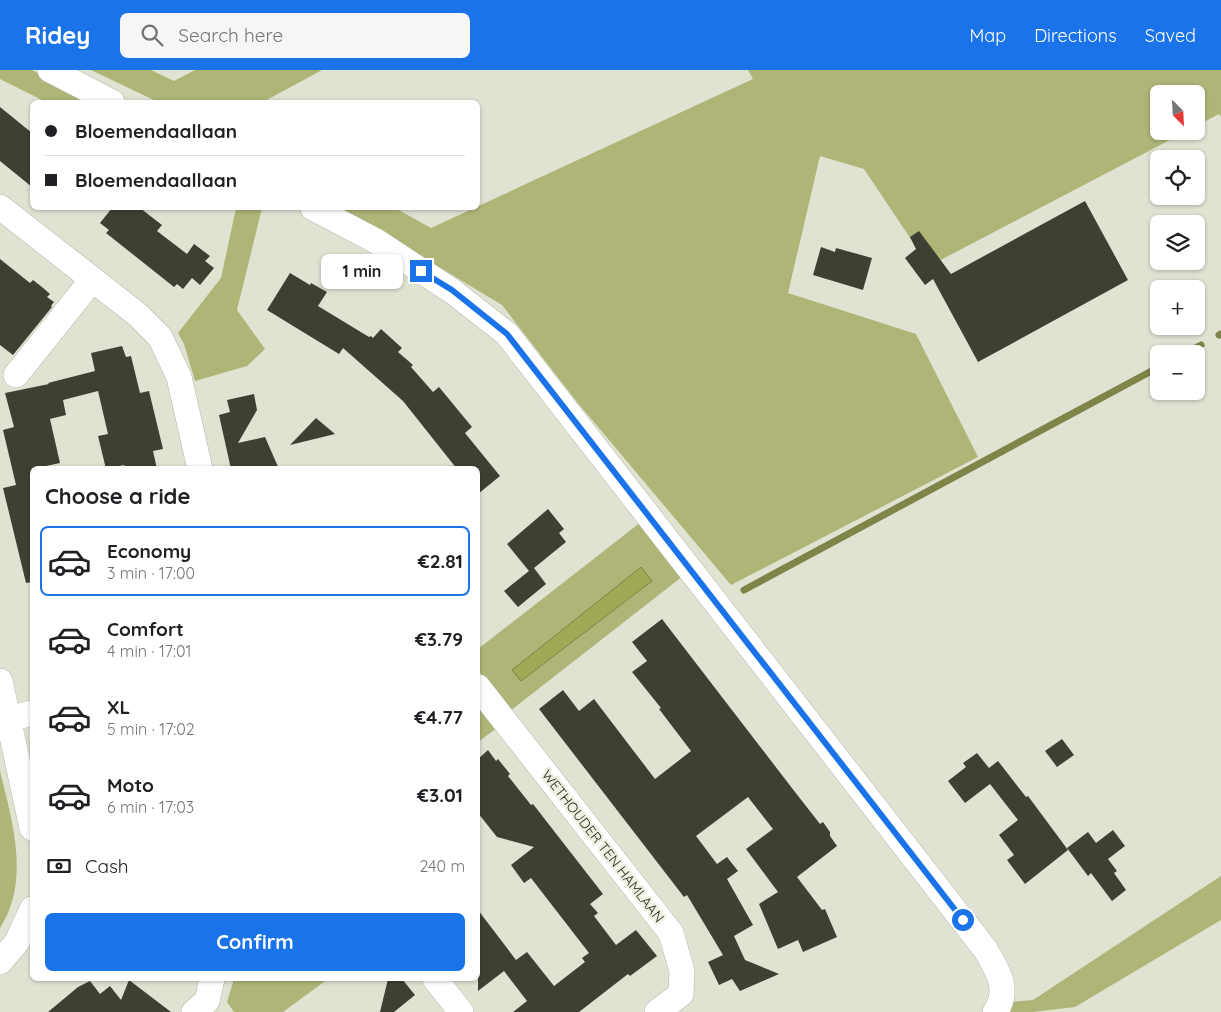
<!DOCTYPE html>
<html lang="en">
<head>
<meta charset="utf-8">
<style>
  body { margin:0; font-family:Quicksand,sans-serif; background:#f6f6f6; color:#202124; height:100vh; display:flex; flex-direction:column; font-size:19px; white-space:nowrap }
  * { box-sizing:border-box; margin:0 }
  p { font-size:16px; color:#757577 }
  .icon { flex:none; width:28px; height:28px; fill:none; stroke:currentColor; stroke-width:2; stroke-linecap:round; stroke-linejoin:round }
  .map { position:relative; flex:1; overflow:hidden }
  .side { position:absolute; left:30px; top:396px; width:450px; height:515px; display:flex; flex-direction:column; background:#fff; border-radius:8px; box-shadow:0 1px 4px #0004 }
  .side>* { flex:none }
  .hud { position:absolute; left:30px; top:30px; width:450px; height:110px; border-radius:8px; box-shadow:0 1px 4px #0004; display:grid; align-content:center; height:110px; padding:0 15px; background:#fff }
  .needle { width:32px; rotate:156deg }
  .fabs { position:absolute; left:1150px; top:15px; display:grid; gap:10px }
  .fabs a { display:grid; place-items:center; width:55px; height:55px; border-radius:8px; background:#fff; box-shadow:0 1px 4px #0004; font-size:25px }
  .end { position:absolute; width:22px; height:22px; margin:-11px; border:6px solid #1a73e8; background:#fff; box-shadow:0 0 0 2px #fff }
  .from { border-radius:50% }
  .bubble { position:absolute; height:35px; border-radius:8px; background:#fff; box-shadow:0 1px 4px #0004; font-size:16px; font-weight:700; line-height:35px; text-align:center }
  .hud b { display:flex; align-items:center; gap:18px; height:48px; font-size:19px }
  .hud b+b { border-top:1px solid #e0e0e0 }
  .hud i { width:12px; height:12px; background:#202124 }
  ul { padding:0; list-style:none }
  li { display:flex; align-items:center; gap:15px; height:70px; margin:0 10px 8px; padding:0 5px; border:2px solid transparent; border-radius:8px }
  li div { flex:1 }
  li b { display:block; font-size:19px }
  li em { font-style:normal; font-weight:700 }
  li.selected { border-color:#1a73e8 }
  li>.icon { width:45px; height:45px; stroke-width:1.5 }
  h2 { padding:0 15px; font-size:22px; line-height:60px }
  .pay { display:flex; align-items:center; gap:12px; height:55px; padding:0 15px; font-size:19px }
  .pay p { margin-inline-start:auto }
  .primary-button { display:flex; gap:10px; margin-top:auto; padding:10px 15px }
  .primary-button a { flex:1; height:58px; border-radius:8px; background:#1a73e8; color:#fff; font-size:20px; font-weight:700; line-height:58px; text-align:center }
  header { display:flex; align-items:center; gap:30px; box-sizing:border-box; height:70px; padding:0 25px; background:#1a73e8; color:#fff }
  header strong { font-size:24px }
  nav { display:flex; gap:28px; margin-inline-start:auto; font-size:18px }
  .search { width:350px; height:45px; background:#f6f6f6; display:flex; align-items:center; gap:12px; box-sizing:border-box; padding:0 18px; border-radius:8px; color:#757577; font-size:19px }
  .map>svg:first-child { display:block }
</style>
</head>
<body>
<header>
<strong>Ridey</strong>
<div class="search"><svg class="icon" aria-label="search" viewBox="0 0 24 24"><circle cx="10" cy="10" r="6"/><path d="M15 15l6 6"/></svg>Search here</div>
<nav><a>Map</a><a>Directions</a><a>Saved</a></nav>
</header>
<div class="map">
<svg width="1221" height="942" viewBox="0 0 1221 942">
  <rect width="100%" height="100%" fill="#e0e2d2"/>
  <g fill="#afb577">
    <polygon points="0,0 32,0 100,32 46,32 0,9"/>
    <polygon points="91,0 151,0 174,11 195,0 322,0 263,32 158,32"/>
    <polygon points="748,0 1221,0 1221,47 1219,44 1196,56 1196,24 1159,24 1159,61 1187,61 929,196 864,99 820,86 788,223 916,264 978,387 731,515 577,332 502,235 341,138 395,138 431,158 753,9"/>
    <polygon points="236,138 262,138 237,240 265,279 247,296 195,311 184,274 178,263 221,208"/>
    <polygon points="641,452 683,506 510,641 478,600 478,579"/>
    <polygon points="478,630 498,657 478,672"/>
    <path d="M 0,701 C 12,751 31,811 0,858 Z"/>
    <polygon points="1221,806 1221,850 1075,937 1033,942 1010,942 1010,932 1033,930"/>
    <polygon points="234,909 328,909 283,942 234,942 227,932"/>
  </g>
  <polygon fill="#a1a855" stroke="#7f8448" points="641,497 652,511 521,611 512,600"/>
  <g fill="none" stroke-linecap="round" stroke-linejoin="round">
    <g stroke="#7f8448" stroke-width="7">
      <polyline points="1219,265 1221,264"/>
      <polyline points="1184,284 1201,275"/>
      <polyline points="744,520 1159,297"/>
    </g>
  </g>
  <g fill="#3e4033">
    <polygon points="0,37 32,63 32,117 0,91"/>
    <polygon points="1085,131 1128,210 978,292 933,209 925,215 905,188 916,179 910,167 919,161 951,204"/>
    <polygon points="112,138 140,138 162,155 157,161 187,184 194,174 210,186 205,191 214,198 200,215 192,208 183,219 177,214 174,217 106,163 109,160 100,153"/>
    <polygon points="821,177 835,182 836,178 872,188 863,220 813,205"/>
    <polygon points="0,189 30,213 33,210 42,217 50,224 47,227 54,232 51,236 52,237 13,285 0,275"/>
    <polygon points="290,203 310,215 311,213 327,222 318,236 369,267 371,266 373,268 381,259 402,278 398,282 413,295 411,297 433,322 439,317 472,357 465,363 500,406 478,424 478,399 457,399 403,331 343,278 339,284 267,240"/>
    <polygon points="122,276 126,287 131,286 140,323 149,321 163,379 153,381 157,399 126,399 124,395 106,399 98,366 108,364 98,321 63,330 66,345 50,349 60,393 32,399 32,512 26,513 3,418 16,415 3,360 14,357 5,323 49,314 48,313 95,301 91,283"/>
    <polygon points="254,324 257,340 238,373 265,367 279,399 231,399 219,345 230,342 227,330"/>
    <polygon points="316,348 335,364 290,375"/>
    <polygon points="548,439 564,459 559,463 566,472 534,498 546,514 518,537 504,521 529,501 507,474"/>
    <polygon points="662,549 795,722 820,754 823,752 830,762 830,766 837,776 797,807 822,840 825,839 837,867 803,882 798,870 778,879 759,834 778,822 746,779 773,759 748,727 696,766 717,794 727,787 738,801 727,809 753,855 734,866 745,890 779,904 740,921 732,909 719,915 708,892 723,885 687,825 684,827 539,639 563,620 579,641 594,629 655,709 691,681 659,639 661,638 632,602 647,591 632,572"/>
    <polygon points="1062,669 1074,685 1057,697 1045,681"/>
    <polygon points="488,680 496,691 498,689 510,704 508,706 531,735 533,734 603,824 590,834 598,843 594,846 616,875 636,860 657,886 630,906 628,904 579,942 513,942 527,931 504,901 478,921 478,840 516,890 527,882 554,916 585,892 582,888 589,883 531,808 524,813 511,795 534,777 497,767 478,743 478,689"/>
    <polygon points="977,683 989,698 998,691 1026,727 1028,726 1068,780 1025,814 1007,790 1014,785 999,765 1018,750 990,714 965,733 948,711 966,697 963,693"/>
    <polygon points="1113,760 1125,776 1108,789 1117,801 1114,803 1126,820 1112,831 1091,803 1088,806 1067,778 1088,762 1096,773"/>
    <polygon points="388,909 402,909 415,925 394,942 380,942"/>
    <polygon points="129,910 171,942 48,942 78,917 90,911 100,924 110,916 121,930"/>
  </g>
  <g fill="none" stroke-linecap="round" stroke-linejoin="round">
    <g stroke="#b6b8a9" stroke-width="26">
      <g id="minor">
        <polyline points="50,0 112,32"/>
        <polyline points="0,137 138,245 160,267 179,307 200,399"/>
        <path d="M 313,138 L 376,171 L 452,221 L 507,264 L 985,879 C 997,899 1011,920 995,942"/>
        <polyline points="16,305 92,210"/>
        <polyline points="0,611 32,758"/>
        <polyline points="478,617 671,863 682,901 681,924 657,942"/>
        <polyline points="0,651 32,643"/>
        <polyline points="0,892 17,872 32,839"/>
        <polyline points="435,909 461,942"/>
        <polyline points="194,942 207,931 212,909"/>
      </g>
    </g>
    <use href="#minor" stroke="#fff" stroke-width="25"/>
  </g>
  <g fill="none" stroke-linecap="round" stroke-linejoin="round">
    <polyline stroke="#1a73e8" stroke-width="6" points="421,201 452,220 507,264 963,850"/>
  </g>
  <g text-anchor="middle" stroke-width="5" stroke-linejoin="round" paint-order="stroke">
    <g font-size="14" fill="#2f302a" stroke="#edefdf">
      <text transform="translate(603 776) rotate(52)" y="5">WETHOUDER TEN HAMLAAN</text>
    </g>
  </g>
</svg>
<div class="fabs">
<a><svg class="needle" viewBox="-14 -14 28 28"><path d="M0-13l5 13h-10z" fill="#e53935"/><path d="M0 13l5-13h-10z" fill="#757577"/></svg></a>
<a><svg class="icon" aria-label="locate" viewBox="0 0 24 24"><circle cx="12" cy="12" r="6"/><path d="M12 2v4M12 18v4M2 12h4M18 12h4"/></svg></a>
<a><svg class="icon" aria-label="layers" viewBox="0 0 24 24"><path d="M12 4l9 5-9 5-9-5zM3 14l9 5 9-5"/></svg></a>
<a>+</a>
<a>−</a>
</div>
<i class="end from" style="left:963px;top:850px"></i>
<i class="end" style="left:421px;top:201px"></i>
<div class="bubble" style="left:321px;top:184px;width:82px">1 min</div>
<div class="hud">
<b><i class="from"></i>Bloemendaallaan</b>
<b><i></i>Bloemendaallaan</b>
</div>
<section class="side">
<h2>Choose a ride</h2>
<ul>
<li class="selected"><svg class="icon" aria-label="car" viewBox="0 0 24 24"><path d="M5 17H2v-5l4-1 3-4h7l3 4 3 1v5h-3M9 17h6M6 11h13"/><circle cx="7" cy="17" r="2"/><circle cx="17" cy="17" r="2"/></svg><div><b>Economy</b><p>3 min · 17:00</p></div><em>€2.81</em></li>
<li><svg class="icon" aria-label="car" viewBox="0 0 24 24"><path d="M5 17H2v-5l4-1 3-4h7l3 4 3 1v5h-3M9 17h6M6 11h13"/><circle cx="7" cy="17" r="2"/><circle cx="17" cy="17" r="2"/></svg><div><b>Comfort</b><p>4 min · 17:01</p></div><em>€3.79</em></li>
<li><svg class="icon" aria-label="car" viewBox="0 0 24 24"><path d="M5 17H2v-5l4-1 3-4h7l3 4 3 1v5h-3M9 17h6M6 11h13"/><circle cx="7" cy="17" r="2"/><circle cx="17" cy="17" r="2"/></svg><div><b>XL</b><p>5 min · 17:02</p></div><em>€4.77</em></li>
<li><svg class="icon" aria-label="car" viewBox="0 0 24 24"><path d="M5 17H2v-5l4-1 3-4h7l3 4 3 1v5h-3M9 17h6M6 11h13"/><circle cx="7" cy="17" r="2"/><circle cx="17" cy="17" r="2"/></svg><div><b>Moto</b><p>6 min · 17:03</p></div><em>€3.01</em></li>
</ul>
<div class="pay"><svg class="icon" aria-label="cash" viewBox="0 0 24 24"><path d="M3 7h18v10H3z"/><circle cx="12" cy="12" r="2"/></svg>Cash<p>240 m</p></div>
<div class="primary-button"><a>Confirm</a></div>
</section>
</div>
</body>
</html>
